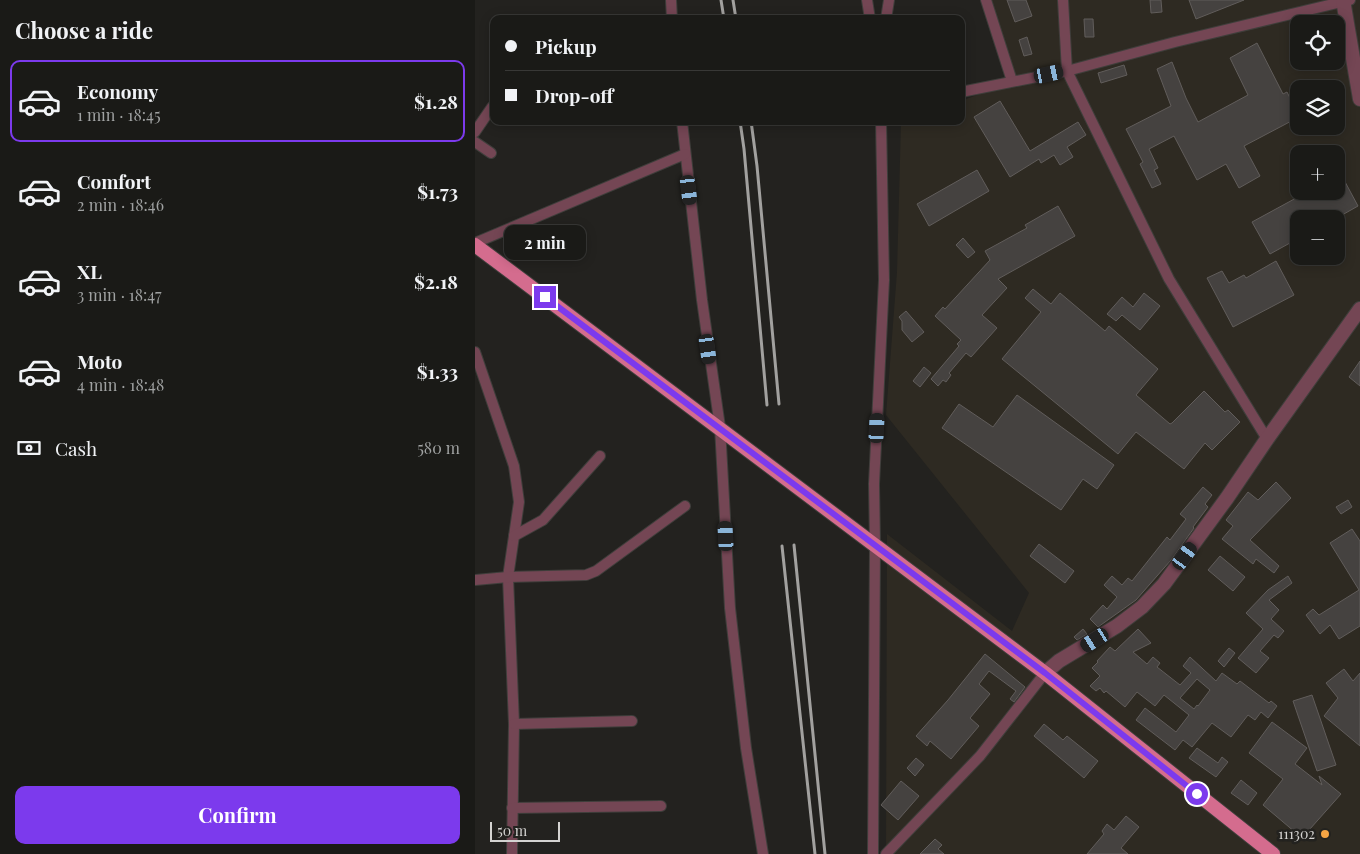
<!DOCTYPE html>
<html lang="en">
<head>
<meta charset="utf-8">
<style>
  body { margin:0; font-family:"Playfair Display",serif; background:#272724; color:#f1f3f6; height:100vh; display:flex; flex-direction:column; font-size:19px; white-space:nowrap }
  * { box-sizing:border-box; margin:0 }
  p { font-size:16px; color:#9fa1a1 }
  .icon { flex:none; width:28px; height:28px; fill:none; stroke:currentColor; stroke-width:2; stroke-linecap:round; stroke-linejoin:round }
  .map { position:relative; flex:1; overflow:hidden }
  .drawer { display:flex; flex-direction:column; background:#1a1a17; width:475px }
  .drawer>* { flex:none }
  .guide { position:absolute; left:15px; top:15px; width:475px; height:110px; border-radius:10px; box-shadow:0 2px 12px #0003,0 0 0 1px #383836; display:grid; align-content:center; height:110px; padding:0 15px; background:#1a1a17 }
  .fabs { position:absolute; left:815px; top:15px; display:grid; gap:10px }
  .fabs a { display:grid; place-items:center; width:55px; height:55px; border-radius:10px; background:#1a1a17; box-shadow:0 2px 12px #0003,0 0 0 1px #383836; font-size:25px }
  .scale { position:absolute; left:15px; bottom:12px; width:70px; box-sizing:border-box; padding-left:5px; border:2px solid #d4d3d1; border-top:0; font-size:14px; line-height:18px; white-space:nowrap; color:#d4d3d1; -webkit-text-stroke:4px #23221f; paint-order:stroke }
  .end { position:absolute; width:22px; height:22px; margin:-11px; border:6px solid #7c3aed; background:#fff; box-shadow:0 0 0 2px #fff }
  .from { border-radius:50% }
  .bubble { position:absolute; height:35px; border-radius:10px; background:#1a1a17; box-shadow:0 2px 12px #0003,0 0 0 1px #383836; font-size:16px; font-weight:700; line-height:35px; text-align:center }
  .car { position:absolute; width:15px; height:30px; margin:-15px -8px; border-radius:6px; box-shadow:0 0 4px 1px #0007; background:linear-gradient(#222 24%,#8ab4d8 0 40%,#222 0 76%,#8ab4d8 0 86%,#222 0) }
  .guide b { display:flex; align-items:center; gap:18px; height:48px; font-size:19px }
  .guide b+b { border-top:1px solid #383836 }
  .guide i { width:12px; height:12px; background:#f1f3f6 }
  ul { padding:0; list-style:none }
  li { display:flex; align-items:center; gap:15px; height:82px; margin:0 10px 8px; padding:0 5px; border:2px solid transparent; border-radius:10px }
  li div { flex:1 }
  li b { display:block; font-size:19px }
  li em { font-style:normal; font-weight:700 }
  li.selected { border-color:#7c3aed }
  li>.icon { width:45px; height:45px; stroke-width:1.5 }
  h2 { padding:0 15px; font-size:22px; line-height:60px }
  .pay { display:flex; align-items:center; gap:12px; height:55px; padding:0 15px; font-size:19px }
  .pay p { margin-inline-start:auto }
  .button { display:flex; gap:10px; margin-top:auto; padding:10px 15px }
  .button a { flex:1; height:58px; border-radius:10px; background:#7c3aed; color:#fff; font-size:20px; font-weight:700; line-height:58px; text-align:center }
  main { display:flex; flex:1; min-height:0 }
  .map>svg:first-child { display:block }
</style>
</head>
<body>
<main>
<section class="drawer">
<h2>Choose a ride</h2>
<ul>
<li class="selected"><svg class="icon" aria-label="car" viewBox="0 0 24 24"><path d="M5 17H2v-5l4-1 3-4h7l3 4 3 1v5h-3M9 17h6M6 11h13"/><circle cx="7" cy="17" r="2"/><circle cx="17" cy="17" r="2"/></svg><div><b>Economy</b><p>1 min · 18:45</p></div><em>$1.28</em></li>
<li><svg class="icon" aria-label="car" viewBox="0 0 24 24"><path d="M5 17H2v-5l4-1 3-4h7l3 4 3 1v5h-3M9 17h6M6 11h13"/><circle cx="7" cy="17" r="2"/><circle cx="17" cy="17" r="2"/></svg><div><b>Comfort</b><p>2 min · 18:46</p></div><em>$1.73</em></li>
<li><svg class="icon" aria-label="car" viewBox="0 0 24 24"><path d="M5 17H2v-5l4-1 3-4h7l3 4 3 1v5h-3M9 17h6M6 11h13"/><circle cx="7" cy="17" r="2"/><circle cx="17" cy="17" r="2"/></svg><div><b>XL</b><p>3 min · 18:47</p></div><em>$2.18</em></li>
<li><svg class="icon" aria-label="car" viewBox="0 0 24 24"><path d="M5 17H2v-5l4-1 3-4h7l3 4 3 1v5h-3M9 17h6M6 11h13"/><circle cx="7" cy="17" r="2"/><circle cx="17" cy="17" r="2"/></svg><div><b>Moto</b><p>4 min · 18:48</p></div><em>$1.33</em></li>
</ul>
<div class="pay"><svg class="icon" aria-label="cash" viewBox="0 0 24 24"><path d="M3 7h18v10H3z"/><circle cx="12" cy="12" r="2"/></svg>Cash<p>580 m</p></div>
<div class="button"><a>Confirm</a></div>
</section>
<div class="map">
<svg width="885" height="854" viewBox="0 0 885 854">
  <rect width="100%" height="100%" fill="#23221f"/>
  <path fill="#2e2a22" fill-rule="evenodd" d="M 517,0 L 885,0 L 885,854 L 411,854 L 412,534 L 537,631 L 554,593 L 411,415 L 422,272 L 426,123 L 431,121 L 486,121 L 486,101 L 539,81 ZM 824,24 L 861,24 L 861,61 L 824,61 ZM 824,89 L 861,89 L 861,126 L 824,126 ZM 824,154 L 861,154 L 861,191 L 824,191 ZM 824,219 L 861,219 L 861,256 L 824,256 Z"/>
  <g fill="#454240" stroke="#615d5b" fill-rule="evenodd">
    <polygon points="532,0 551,0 557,16 540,22"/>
    <polygon points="675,0 686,0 687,12 676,13"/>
    <polygon points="714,0 769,0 721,19"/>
    <polygon points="609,19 618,19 619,37 610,37"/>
    <polygon points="552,37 557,54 549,56 544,40"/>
    <polygon points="782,43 808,94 812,92 824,116 824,117 769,146 785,176 764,188 751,164 722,180 699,136 674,149 683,168 679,170 686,184 677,188 665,164 668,162 651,129 696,106 682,69 697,62 711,98 723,122 773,95 755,58"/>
    <polygon points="649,65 652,75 626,83 623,73"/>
    <polygon points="525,101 555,151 603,122 611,135 592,147 598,157 585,165 579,155 566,163 564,159 535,177 499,117"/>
    <polygon points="861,165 883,206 860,219 824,219 824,238 795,254 777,222 834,191 861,191"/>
    <polygon points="502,170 514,191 454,226 442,204"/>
    <polygon points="583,206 600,236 523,279 532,288 507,315 522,328 496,357 491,353 474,373 476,375 471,382 468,380 463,386 456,379 484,346 482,344 486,340 460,316 468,307 470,309 515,260 510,251 552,228 550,225"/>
    <polygon points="488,238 500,252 493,258 481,245"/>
    <polygon points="801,261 819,295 758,327 732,278 747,271 754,283 769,275 771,278"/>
    <polygon points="558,289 576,304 585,293 630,331 634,326 683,369 661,395 695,424 697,423 729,391 750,412 753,410 765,422 737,450 730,443 709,469 661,432 643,454 527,359 566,312 550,298"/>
    <polygon points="669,293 685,306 665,330 647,315 641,321 632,314 647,297 658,307"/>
    <polygon points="431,311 449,332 437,342 427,330 427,321 424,317"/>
    <polygon points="885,361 885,386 874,377"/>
    <polygon points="449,367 456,373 445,387 438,381"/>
    <polygon points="542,395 639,465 622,489 608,479 586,510 467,428 484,404 518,427"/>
    <polygon points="801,482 816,498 775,540 804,566 799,573 781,559 778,564 747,539 758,526 751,520 773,492 783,500"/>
    <polygon points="728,487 737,495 730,504 733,507 718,527 719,528 696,560 661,600 623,627 615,619 628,605 632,609 642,597 629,585 637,576 647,585 653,578 657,581 692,537 695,540 711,519 705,514"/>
    <polygon points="873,500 877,507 866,514 861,507"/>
    <polygon points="877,529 885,541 885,626 864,639 855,625 845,634 831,615 838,609 844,615 884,590 855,543"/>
    <polygon points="564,544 599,571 590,583 555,556"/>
    <polygon points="745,556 770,577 758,591 733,570"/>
    <polygon points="813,576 817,583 794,600 804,610 796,619 809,631 803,638 799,635 785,651 794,658 781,673 763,658 788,629 771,613 793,590"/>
    <polygon points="608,629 612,634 602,640 599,637"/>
    <path d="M 663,629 L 676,643 L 658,652 L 672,664 L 678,657 L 685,663 L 682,667 L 705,685 L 716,673 L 708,666 L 715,657 L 741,681 L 747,673 L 762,684 L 765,681 L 794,703 L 796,701 L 802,706 L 793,718 L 786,712 L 780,720 L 773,715 L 756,737 L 737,723 L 717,747 L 708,740 L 700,750 L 661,720 L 670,708 L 701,732 L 714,715 L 689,695 L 680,706 L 662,692 L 650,707 L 631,691 L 629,693 L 625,688 L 621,691 L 615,686 L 625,676 L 617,668 L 623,662 L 622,661 L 635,647 L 640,651 ZM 722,679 L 735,690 L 723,706 L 722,705 L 719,709 L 705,698 Z"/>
    <polygon points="754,648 760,653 749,667 743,661"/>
    <polygon points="510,654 550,687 539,702 535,699 541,691 514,671 504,684 515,694 495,718 504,726 476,759 455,741 452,746 441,736 473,700"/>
    <polygon points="869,669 878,681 885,673 885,746 849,716 863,698 851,683"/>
    <polygon points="837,695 861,765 842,771 818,701"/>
    <polygon points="797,722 832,748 820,764 847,785 844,776 866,794 827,838 788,805 808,779 774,753"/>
    <polygon points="569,724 588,740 592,736 623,761 609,778 559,736"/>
    <polygon points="722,748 743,763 747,757 753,762 741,777 714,758"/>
    <polygon points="441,758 449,765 440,776 432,768"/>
    <polygon points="766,780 782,793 773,805 756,793"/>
    <polygon points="426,781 444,796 423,820 406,805"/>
    <polygon points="651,816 664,827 646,848 653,854 612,854 629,834 627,831 632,824 639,830"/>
    <polygon points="460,839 467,845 463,849 469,854 445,854"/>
  </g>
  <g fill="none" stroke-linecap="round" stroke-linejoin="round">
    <g stroke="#3f3e3b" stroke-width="12">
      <g id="minor">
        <polyline points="196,0 197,19"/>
        <polyline points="392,0 395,19"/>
        <polyline points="511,0 537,81"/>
        <polyline points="588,0 592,71 694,279 792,439"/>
        <polyline points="411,19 414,0"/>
        <polyline points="486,92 592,71 700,42 875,0"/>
        <polyline points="207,121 227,300 245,427 255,608 271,748 288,854"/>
        <polyline points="0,132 17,107"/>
        <polyline points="0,142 16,153"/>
        <polyline points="0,243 210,154"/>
        <polyline points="0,352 39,466 44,502 33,577 39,724 37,854"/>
        <polyline points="39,536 68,520 125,456"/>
        <polyline points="0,580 33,577 111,575 121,571 210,506"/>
        <polyline points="39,724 157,721"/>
        <polyline points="37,808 186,806"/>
        <polyline points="398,854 400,544 399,484 409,280 406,121"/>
        <polyline points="411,854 505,756 570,673"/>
      </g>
    </g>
    <g stroke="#3f3e3b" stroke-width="16">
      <g id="tertiary">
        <polyline points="868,0 885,99"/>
        <polyline points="570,673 584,661 642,626 667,607 689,584 752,498 792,439 885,309"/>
      </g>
    </g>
    <g stroke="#3f3e3b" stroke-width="16">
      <polyline id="trunk" points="0,245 570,673 798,854"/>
    </g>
    <use href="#minor" stroke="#744654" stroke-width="10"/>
    <use href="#tertiary" stroke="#744654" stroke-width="14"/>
    <use href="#trunk" stroke="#d46c8e" stroke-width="14"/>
    <g stroke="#a2a19f" stroke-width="3">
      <polyline points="246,0 249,19"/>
      <polyline points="258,0 261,19"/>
      <polyline points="265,121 269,149 292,405"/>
      <polyline points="276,121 282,166 304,404"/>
      <polyline points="319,545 350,854"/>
      <polyline points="307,546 340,854"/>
    </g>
  </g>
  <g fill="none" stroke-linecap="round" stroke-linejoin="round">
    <polyline stroke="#7c3aed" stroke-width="6" points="70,297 570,673 722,794"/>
  </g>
  <circle fill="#f4a444" stroke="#23221f" stroke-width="2" cx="850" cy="834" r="5"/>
  <g text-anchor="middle" stroke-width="5" stroke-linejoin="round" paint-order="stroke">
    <g font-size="14" fill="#d4d3d1" stroke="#23221f" text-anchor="end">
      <text x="840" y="839">111302</text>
    </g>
  </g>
</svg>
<div class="fabs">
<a><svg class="icon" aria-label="locate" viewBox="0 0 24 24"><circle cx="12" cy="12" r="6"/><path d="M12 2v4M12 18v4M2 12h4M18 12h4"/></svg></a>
<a><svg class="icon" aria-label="layers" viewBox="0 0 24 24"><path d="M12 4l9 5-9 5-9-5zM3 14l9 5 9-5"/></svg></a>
<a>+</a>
<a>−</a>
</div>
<div class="scale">50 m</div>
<i class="end from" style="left:722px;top:794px"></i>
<i class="end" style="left:70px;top:297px"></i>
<div class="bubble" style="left:29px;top:225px;width:82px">2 min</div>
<i class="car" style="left:574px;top:74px;rotate:78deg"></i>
<i class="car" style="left:214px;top:190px;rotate:173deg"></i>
<i class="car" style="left:233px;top:349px;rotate:172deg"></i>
<i class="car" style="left:402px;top:428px;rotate:3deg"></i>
<i class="car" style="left:251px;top:536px;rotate:357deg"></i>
<i class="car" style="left:710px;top:556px;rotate:36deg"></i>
<i class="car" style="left:620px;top:640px;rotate:238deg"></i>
<div class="guide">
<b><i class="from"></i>Pickup</b>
<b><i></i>Drop-off</b>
</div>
</div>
</main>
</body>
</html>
